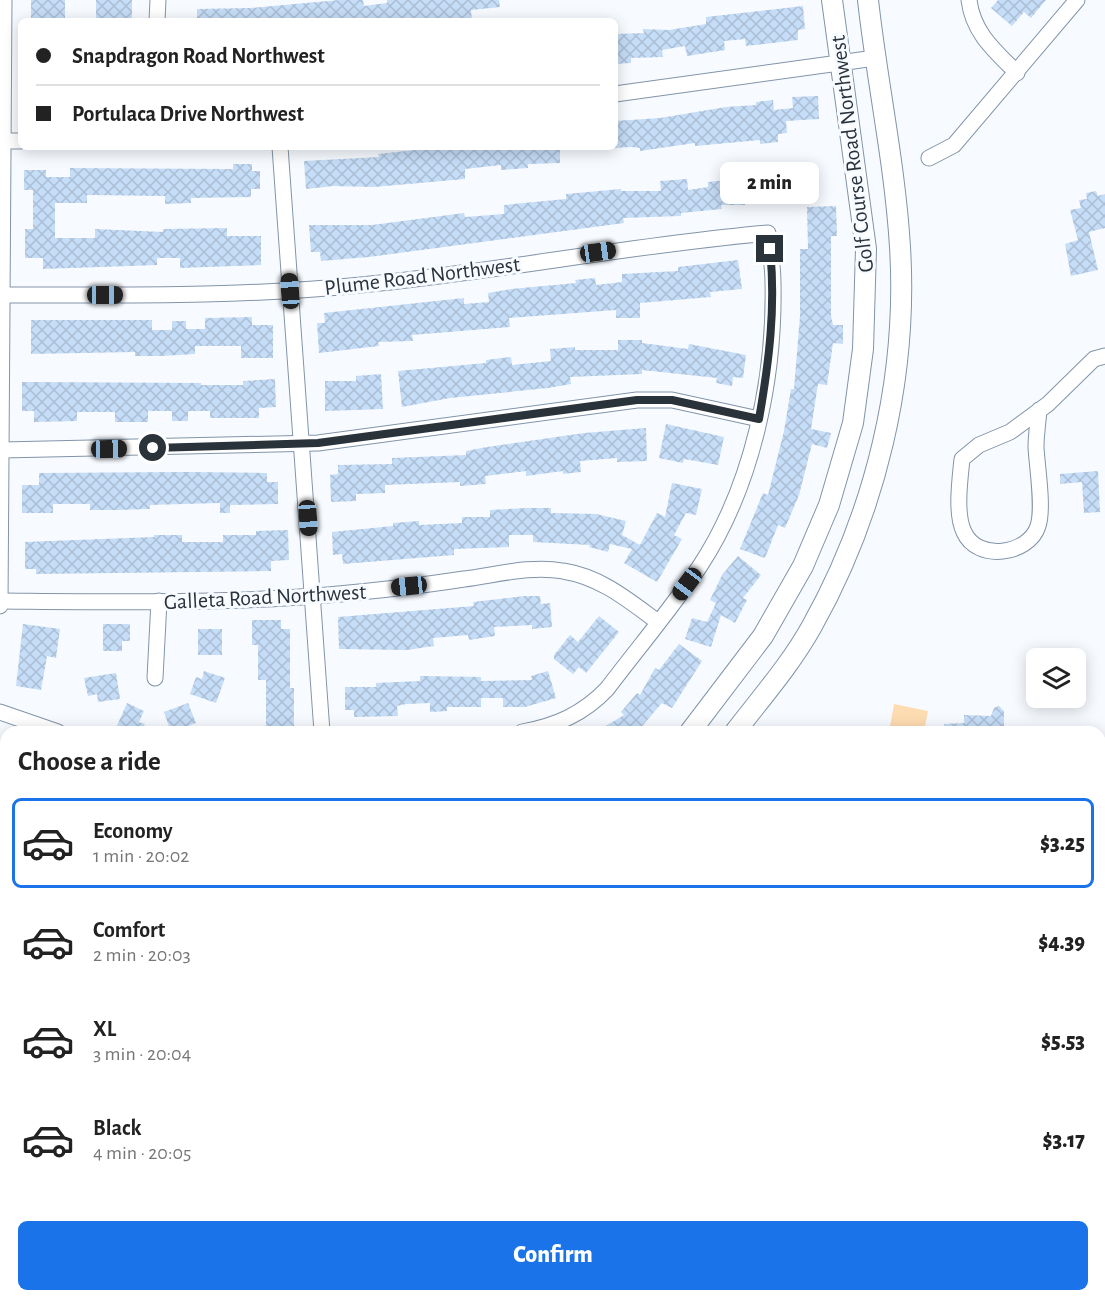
<!DOCTYPE html>
<html lang="en">
<head>
<meta charset="utf-8">
<style>
  body { margin:0; font-family:"Alegreya Sans",sans-serif; background:#f6f6f6; color:#222; height:100vh; display:flex; flex-direction:column; font-size:22px; white-space:nowrap }
  * { box-sizing:border-box; margin:0 }
  p { font-size:20px; color:#767676 }
  .icon { flex:none; width:33px; height:33px; fill:none; stroke:currentColor; stroke-width:2; stroke-linecap:round; stroke-linejoin:round }
  .map { position:relative; flex:1; overflow:hidden }
  .drawer { position:absolute; left:0px; top:726px; width:1106px; height:576px; display:flex; flex-direction:column; background:#fff; border-radius:18px 18px 0 0; box-shadow:0 3px 15px #0003 }
  .drawer>* { flex:none }
  .top-card { position:absolute; left:18px; top:18px; width:600px; height:132px; border-radius:9px; box-shadow:0 3px 15px #0003; display:grid; align-content:center; height:132px; padding:0 18px; background:#fff }
  .fabs { position:absolute; left:1026px; top:648px; display:grid; gap:12px }
  .fabs a { display:grid; place-items:center; width:60px; height:60px; border-radius:9px; background:#fff; box-shadow:0 3px 15px #0003; font-size:30px }
  .end { position:absolute; width:27px; height:27px; margin:-14px; border:8px solid #2a323a; background:#fff; box-shadow:0 0 0 3px #fff }
  .from { border-radius:50% }
  .bubble { position:absolute; height:42px; border-radius:9px; background:#fff; box-shadow:0 3px 15px #0003; font-size:20px; font-weight:800; line-height:42px; text-align:center }
  .car { position:absolute; width:18px; height:36px; margin:-18px -9px; border-radius:8px; box-shadow:0 0 4px 2px #0007; background:linear-gradient(#222 24%,#8ab4d8 0 40%,#222 0 76%,#8ab4d8 0 86%,#222 0) }
  .top-card b { display:flex; align-items:center; gap:21px; height:57px; font-size:22px }
  .top-card b+b { border-top:2px solid #e0e0e0 }
  .top-card i { width:15px; height:15px; background:#222 }
  ul { padding:0; list-style:none }
  li { display:flex; align-items:center; gap:18px; height:90px; margin:0 12px 9px; padding:0 6px; border:3px solid transparent; border-radius:9px }
  li div { flex:1 }
  li b { display:block; font-size:22px }
  li em { font-style:normal; font-weight:800 }
  li.active { border-color:#1a73e8 }
  li>.icon { width:54px; height:54px; stroke-width:1.5 }
  h2 { padding:0 18px; font-size:27px; line-height:72px }
  .button { display:flex; gap:12px; margin-top:auto; padding:12px 18px }
  .button a { flex:1; height:69px; border-radius:9px; background:#1a73e8; color:#fff; font-size:24px; font-weight:800; line-height:69px; text-align:center }
  .map>svg:first-child { display:block }
</style>
</head>
<body>
<div class="map">
<svg width="1105" height="1302" viewBox="0 0 1105 1302">
  <defs>
    <pattern id="building-cross-hatch" width="8" height="8" patternUnits="userSpaceOnUse" patternTransform="scale(1.5)"><rect width="8" height="8" fill="#c6ddf7"/><path d="M0 0l8 8M0 8l8-8" fill="none" stroke="#aabed4"/></pattern>
  </defs>
  <rect width="100%" height="100%" fill="#f7fbff"/>
  <polygon fill="#fedcb2" points="894,704 928,711 924,732 889,732"/>
  <g fill="url(#building-cross-hatch)">
    <rect x="31" y="0" width="34" height="21"/>
    <rect x="96" y="0" width="36" height="21"/>
    <polygon points="339,0 363,0 364,6 387,3 387,0 499,0 500,7 471,10 472,21 197,21 197,9 250,8"/>
    <polygon points="998,0 1046,0 1031,18 1024,12 1012,26 991,8"/>
    <polygon points="803,6 805,29 798,30 798,40 746,46 745,39 724,41 725,50 687,56 685,46 662,50 663,57 631,58 631,63 615,64 615,34 644,33 643,29 669,30 706,24 706,17"/>
    <polygon points="818,96 819,119 786,121 787,133 778,134 778,142 760,144 760,140 695,146 695,143 640,151 640,148 631,147 615,148 615,121 660,118 726,107 756,105 756,102 773,100 774,110 793,108 792,97"/>
    <polygon points="443,147 560,147 560,163 528,164 528,168 501,170 501,165 465,169 465,179 374,187 333,186 306,189 304,161 379,157 378,154"/>
    <polygon points="777,162 798,170 787,197 766,188"/>
    <polygon points="233,164 252,164 252,171 260,171 260,189 251,189 251,197 191,198 191,203 165,204 165,196 87,195 87,203 55,203 55,238 95,238 95,229 163,232 163,229 227,228 227,236 261,236 261,265 180,268 180,258 157,258 157,265 43,269 43,258 25,258 25,229 33,229 33,190 24,190 24,170 46,170 46,177 70,177 70,168 233,169"/>
    <polygon points="728,177 753,177 753,196 745,196 745,205 721,205 722,209 681,213 681,216 623,218 624,223 369,257 321,261 320,252 311,252 309,225 372,225 464,213 465,217 504,214 504,205 566,199 566,194 621,189 621,191 661,191 660,181 687,179 688,190 708,187 708,182 728,180"/>
    <polygon points="1096,191 1098,196 1105,194 1105,228 1089,232 1098,270 1071,276 1065,244 1078,240 1070,210 1081,208 1079,200 1087,199 1086,193"/>
    <polygon points="836,206 837,236 831,236 831,316 833,325 843,325 843,344 833,343 827,385 818,384 811,429 831,433 827,448 812,444 799,495 785,528 778,525 765,558 740,549 763,493 768,495 784,431 791,389 794,389 800,316 800,249 808,249 807,207"/>
    <polygon points="738,260 742,289 710,292 711,297 640,303 640,318 616,318 616,310 509,318 510,327 412,335 413,341 378,342 379,346 319,353 317,323 325,323 324,313 464,298 464,304 489,302 488,293 511,289 576,283 575,280 595,278 596,285 622,282 622,274 678,271 678,267"/>
    <polygon points="252,317 252,325 273,325 273,358 241,358 241,346 195,346 195,354 161,356 135,356 135,352 31,354 31,320 152,320 152,330 172,330 172,321 186,321 186,329 205,329 205,318"/>
    <polygon points="618,340 642,340 642,343 688,349 689,344 746,355 743,378 733,377 732,386 716,383 717,378 642,370 642,374 570,377 571,384 548,388 450,398 402,407 398,371 486,363 486,360 511,357 512,365 551,361 550,349 575,347 575,350 618,350"/>
    <polygon points="381,374 383,409 325,411 325,381 356,381 356,376"/>
    <polygon points="275,379 276,407 259,408 259,418 210,418 210,411 188,411 188,421 172,421 172,411 148,411 148,422 115,422 115,412 77,412 77,421 34,422 34,411 22,411 22,382 201,383 201,385 243,385 243,381"/>
    <polygon points="666,424 724,437 718,465 684,459 683,463 659,458"/>
    <polygon points="646,428 647,461 617,462 617,458 580,461 581,472 563,474 563,471 526,476 526,471 485,476 486,484 460,486 460,482 385,485 385,493 356,494 356,501 331,502 330,475 338,474 338,465 392,464 392,458 466,455 466,451 487,447 584,433"/>
    <polygon points="1098,471 1100,512 1084,513 1082,482 1060,484 1060,474"/>
    <polygon points="187,472 267,473 267,482 278,482 278,504 230,505 230,513 220,513 220,503 150,505 150,509 117,510 90,510 90,504 53,504 53,513 22,513 22,485 39,485 39,473"/>
    <polygon points="672,483 702,489 696,515 686,513 674,535 682,539 657,582 624,563 632,549 610,544 608,552 589,547 590,545 533,542 533,535 509,535 509,547 454,549 454,555 343,564 342,554 333,555 332,532 393,526 393,523 419,521 419,525 462,523 462,517 490,517 490,510 526,508 551,508 551,513 596,514 626,521 622,535 640,545 657,513 665,517"/>
    <polygon points="288,530 289,560 271,561 271,571 36,574 36,569 25,569 25,542 154,537 154,535 182,535 182,542 223,542 223,535 256,535 256,531"/>
    <polygon points="738,556 761,575 743,598 747,600 735,623 721,615 711,647 685,639 692,618 707,622 716,603 710,600 722,575"/>
    <polygon points="525,596 540,596 541,604 550,603 552,627 532,629 532,625 494,627 495,636 469,640 468,635 433,638 434,646 407,650 339,649 338,617 474,606 473,602"/>
    <polygon points="599,616 619,632 586,673 579,667 573,674 554,659 554,655 570,635 578,642"/>
    <polygon points="252,620 281,620 281,629 290,629 290,688 294,688 294,732 266,732 266,680 258,680 258,645 252,645"/>
    <polygon points="23,624 60,629 56,658 47,656 41,690 16,686"/>
    <polygon points="103,624 130,624 130,641 122,641 122,651 103,651"/>
    <rect x="198" y="629" width="24" height="26"/>
    <polygon points="679,644 702,661 672,708 662,703 637,732 596,732 624,715 621,712 637,693 640,695 655,668 659,670"/>
    <polygon points="204,671 225,678 216,703 190,694 196,677 202,679"/>
    <polygon points="548,671 556,698 525,707 503,707 503,698 481,698 481,707 447,707 447,711 430,712 430,703 406,704 397,706 398,716 354,717 354,710 345,710 345,687 376,687 376,683 420,681 420,676 481,677 481,681 532,680 531,676"/>
    <polygon points="116,673 120,699 98,702 97,694 88,696 84,678"/>
    <polygon points="127,703 144,711 139,722 145,724 141,732 124,732 116,728"/>
    <polygon points="188,703 196,723 188,726 190,732 171,732 164,712"/>
    <polygon points="999,706 1004,711 1004,732 944,732 944,724 964,723 964,715 991,716 994,708"/>
  </g>
  <g fill="none" stroke-linecap="round" stroke-linejoin="round">
    <g stroke="#8294a8" stroke-width="17">
      <g id="minor">
        <path d="M 969,0 C 973,33 995,51 1017,73"/>
        <polyline points="157,21 158,0"/>
        <polyline points="615,94 875,58"/>
        <polyline points="0,141 21,141"/>
        <polyline points="280,147 322,732"/>
        <polyline points="929,158 954,145 1077,0"/>
        <path d="M 2,295 C 122,295 242,297 361,285 C 497,272 631,245 768,233 C 770,249 773,266 773,283 C 775,378 753,485 700,566 C 672,608 638,648 607,689 C 583,714 556,726 522,732"/>
        <path d="M 1039,410 C 1038,423 1036,435 1036,447 C 1037,467 1044,508 1038,526 C 1029,555 977,562 964,532 C 955,514 960,479 962,459 L 979,445 L 1010,432 L 1048,404 L 1094,359 L 1105,356"/>
        <polyline points="2,450 318,443 637,400 672,400 759,419"/>
        <path d="M 1,601 C 110,602 220,604 328,595 C 374,591 419,586 464,579 C 496,575 531,565 563,571 C 601,577 628,600 658,622"/>
        <polyline points="0,606 4,0"/>
        <polyline points="155,678 159,601"/>
        <polyline points="0,712 58,732"/>
        <polyline points="122,1302 127,1296"/>
        <polyline points="784,1302 788,1296"/>
      </g>
    </g>
    <g stroke="#8294a8" stroke-width="22">
      <g id="major">
        <polyline points="690,732 763,636 803,566 829,505 853,423 863,349 866,249 832,0"/>
        <path d="M 735,732 C 761,698 791,664 812,626 C 876,512 908,377 900,247 C 895,164 877,82 868,0"/>
        <polyline points="240,1302 245,1296"/>
        <polyline points="284,1302 289,1296"/>
      </g>
    </g>
    <use href="#minor" stroke="#fff" stroke-width="15"/>
    <use href="#major" stroke="#fff" stroke-width="20"/>
  </g>
  <g fill="none" stroke-linecap="round" stroke-linejoin="round">
    <path stroke="#2a323a" stroke-width="8" d="M 153,448 L 318,443 L 637,400 L 672,400 L 759,419 C 769,362 776,307 770,249"/>
  </g>
  <g text-anchor="middle" stroke-width="6" stroke-linejoin="round" paint-order="stroke">
    <g font-size="22" fill="#2a323a" stroke="#f7fbff">
      <text transform="translate(851 154) rotate(-97)" y="8">Golf Course Road Northwest</text>
      <text transform="translate(422 275) rotate(-7)" y="8">Plume Road Northwest</text>
      <text transform="translate(265 596) rotate(-3)" y="8">Galleta Road Northwest</text>
    </g>
  </g>
</svg>
<div class="fabs">
<a><svg class="icon" aria-label="layers" viewBox="0 0 24 24"><path d="M12 4l9 5-9 5-9-5zM3 14l9 5 9-5"/></svg></a>
</div>
<i class="end from" style="left:153px;top:448px"></i>
<i class="end" style="left:770px;top:249px"></i>
<div class="bubble" style="left:720px;top:162px;width:99px">2 min</div>
<i class="car" style="left:598px;top:252px;rotate:82deg"></i>
<i class="car" style="left:290px;top:291px;rotate:356deg"></i>
<i class="car" style="left:105px;top:295px;rotate:90deg"></i>
<i class="car" style="left:109px;top:449px;rotate:89deg"></i>
<i class="car" style="left:308px;top:518px;rotate:176deg"></i>
<i class="car" style="left:687px;top:584px;rotate:217deg"></i>
<i class="car" style="left:409px;top:586px;rotate:264deg"></i>
<div class="top-card">
<b><i class="from"></i>Snapdragon Road Northwest</b>
<b><i></i>Portulaca Drive Northwest</b>
</div>
<section class="drawer">
<h2>Choose a ride</h2>
<ul>
<li class="active"><svg class="icon" aria-label="car" viewBox="0 0 24 24"><path d="M5 17H2v-5l4-1 3-4h7l3 4 3 1v5h-3M9 17h6M6 11h13"/><circle cx="7" cy="17" r="2"/><circle cx="17" cy="17" r="2"/></svg><div><b>Economy</b><p>1 min · 20:02</p></div><em>$3.25</em></li>
<li><svg class="icon" aria-label="car" viewBox="0 0 24 24"><path d="M5 17H2v-5l4-1 3-4h7l3 4 3 1v5h-3M9 17h6M6 11h13"/><circle cx="7" cy="17" r="2"/><circle cx="17" cy="17" r="2"/></svg><div><b>Comfort</b><p>2 min · 20:03</p></div><em>$4.39</em></li>
<li><svg class="icon" aria-label="car" viewBox="0 0 24 24"><path d="M5 17H2v-5l4-1 3-4h7l3 4 3 1v5h-3M9 17h6M6 11h13"/><circle cx="7" cy="17" r="2"/><circle cx="17" cy="17" r="2"/></svg><div><b>XL</b><p>3 min · 20:04</p></div><em>$5.53</em></li>
<li><svg class="icon" aria-label="car" viewBox="0 0 24 24"><path d="M5 17H2v-5l4-1 3-4h7l3 4 3 1v5h-3M9 17h6M6 11h13"/><circle cx="7" cy="17" r="2"/><circle cx="17" cy="17" r="2"/></svg><div><b>Black</b><p>4 min · 20:05</p></div><em>$3.17</em></li>
</ul>
<div class="button"><a>Confirm</a></div>
</section>
</div>
</body>
</html>
